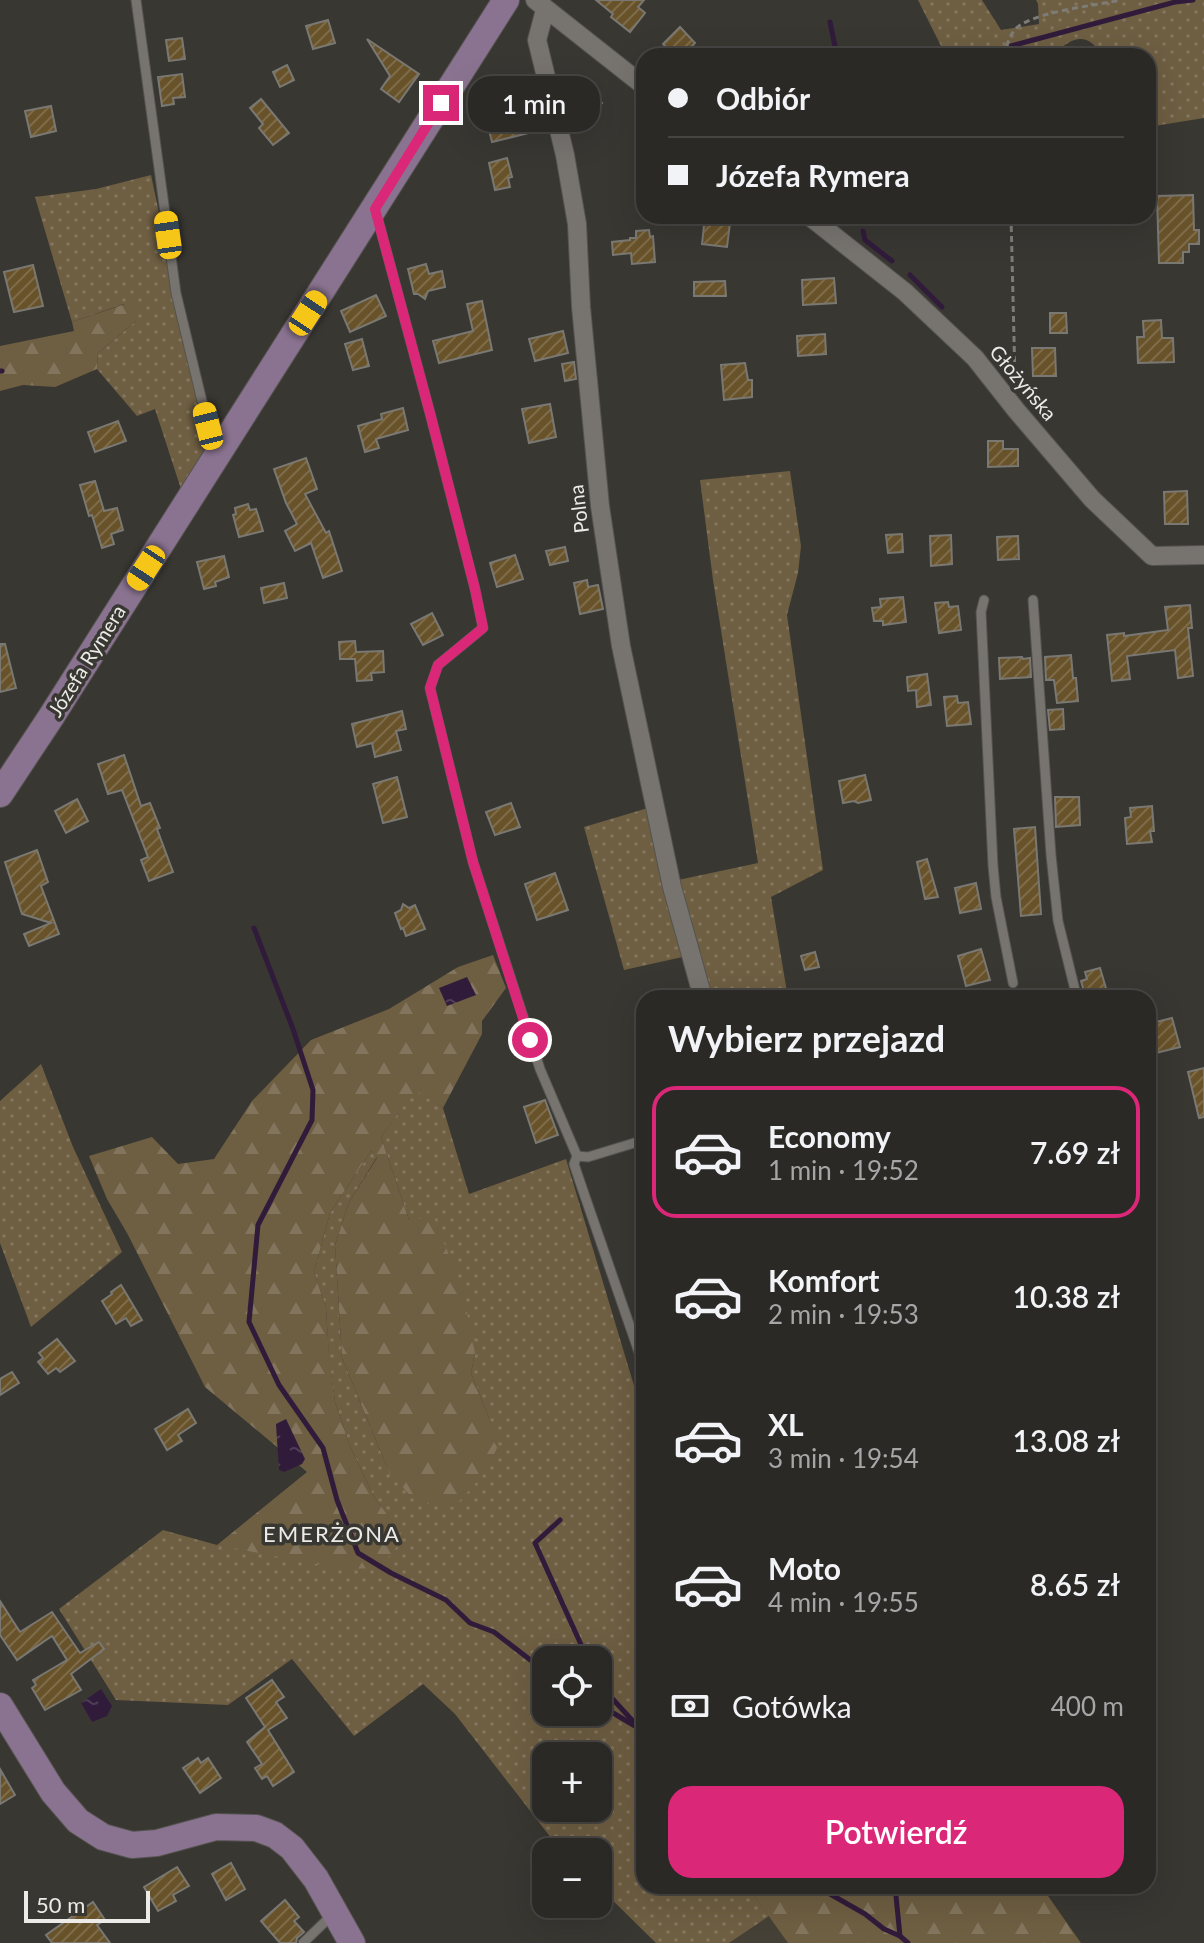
<!DOCTYPE html>
<html lang="pl">
<head>
<meta charset="utf-8">
<style>
  body { margin:0; font-family:Lato,sans-serif; background:#373532; color:#f1f3f6; height:100vh; display:flex; flex-direction:column; font-size:30px; white-space:nowrap }
  * { box-sizing:border-box; margin:0 }
  p { font-size:26px; color:#a6a6a7 }
  .icon { flex:none; width:44px; height:44px; fill:none; stroke:currentColor; stroke-width:2; stroke-linecap:round; stroke-linejoin:round }
  .map { position:relative; flex:1; overflow:hidden }
  .side { position:absolute; left:636px; top:990px; width:520px; height:904px; display:flex; flex-direction:column; background:#2b2926; border-radius:24px; box-shadow:0 8px 32px #0002,0 0 0 2px #474543 }
  .side>* { flex:none }
  .guide { position:absolute; left:636px; top:48px; width:520px; height:176px; border-radius:24px; box-shadow:0 8px 32px #0002,0 0 0 2px #474543; display:grid; align-content:center; height:176px; padding:0 32px; background:#2b2926 }
  .controls { position:absolute; left:532px; top:1646px; display:grid; gap:16px }
  .controls a { display:grid; place-items:center; width:80px; height:80px; border-radius:16px; background:#2b2926; box-shadow:0 8px 32px #0002,0 0 0 2px #474543; font-size:40px }
  .scale { position:absolute; left:24px; bottom:20px; width:126px; box-sizing:border-box; padding-left:8px; border:4px solid #edebe8; border-top:0; font-size:22px; line-height:28px; white-space:nowrap; color:#edebe8; -webkit-text-stroke:6px #393732; paint-order:stroke }
  .end { position:absolute; width:36px; height:36px; margin:-18px; border:10px solid #db2777; background:#fff; box-shadow:0 0 0 4px #fff }
  .from { border-radius:50% }
  .bubble { position:absolute; height:56px; border-radius:24px; background:#2b2926; box-shadow:0 8px 32px #0002,0 0 0 2px #474543; font-size:26px; font-weight:600; line-height:56px; text-align:center }
  .car { position:absolute; width:24px; height:48px; margin:-24px -12px; border-radius:10px; box-shadow:0 0 6px 2px #0007; background:linear-gradient(#f5c518 24%,#345 0 40%,#f5c518 0 76%,#345 0 86%,#f5c518 0) }
  .guide b { display:flex; align-items:center; gap:28px; height:76px; font-size:30px }
  .guide b+b { border-top:2px solid #474543 }
  .guide i { width:20px; height:20px; background:#f1f3f6 }
  ul { padding:0; list-style:none }
  li { display:flex; align-items:center; gap:24px; height:132px; margin:0 16px 12px; padding:0 16px; border:4px solid transparent; border-radius:24px }
  li div { flex:1 }
  li b { display:block; font-size:30px }
  li em { font-style:normal; font-weight:600 }
  li.selected { border-color:#db2777 }
  li>.icon { width:72px; height:72px; stroke-width:1.5 }
  h2 { padding:0 32px; font-size:36px; line-height:96px }
  .pay { display:flex; align-items:center; gap:20px; height:88px; padding:0 32px; font-size:30px }
  .pay p { margin-inline-start:auto }
  .primary-button { display:flex; gap:16px; margin-top:auto; padding:16px 32px }
  .primary-button a { flex:1; height:92px; border-radius:24px; background:#db2777; color:#fff; font-size:32px; font-weight:600; line-height:92px; text-align:center }
  .map>svg:first-child { display:block }
</style>
</head>
<body>
<div class="map">
<svg width="1204" height="1943" viewBox="0 0 1204 1943">
  <defs>
    <pattern id="grass-dots" width="8" height="8" patternUnits="userSpaceOnUse" patternTransform="scale(2)"><rect width="8" height="8" fill="#6e5e42"/><path d="M2 2h.1M6 6h.1" fill="none" stroke="#83755d" stroke-width="1.8" stroke-linecap="round"/></pattern>
    <pattern id="forest-firs" width="22" height="20" patternUnits="userSpaceOnUse" patternTransform="scale(2)"><rect width="22" height="20" fill="#6e5e42"/><path d="M5 1l3.5 6h-7zM16 11l3.5 6h-7z" fill="#83755d"/></pattern>
    <pattern id="water-ripples" width="26" height="14" patternUnits="userSpaceOnUse" patternTransform="scale(2)"><rect width="26" height="14" fill="#311b3b"/><path d="M2 4q2-2 4 0t4 0M15 11q2-2 4 0t4 0" fill="none" stroke="#4f3c57"/></pattern>
    <pattern id="building-hatch" width="6" height="6" patternUnits="userSpaceOnUse" patternTransform="scale(2)"><rect width="6" height="6" fill="#68522a"/><path d="M-1 1l2-2M0 6l6-6M5 7l2-2" fill="none" stroke="#7e6b49"/></pattern>
  </defs>
  <rect width="100%" height="100%" fill="#393732"/>
  <polygon fill="#444036" points="769,1916 788,1943 729,1943"/>
  <g fill="url(#grass-dots)" fill-rule="evenodd">
    <path d="M 918,0 L 982,0 L 1001,30 L 1039,24 L 1038,4 L 1036,0 L 1204,0 L 1204,118 L 1148,127 L 1148,56 L 1101,56 C 1090,32 1072,36 1056,53 L 1056,56 L 935,56 L 943,50 Z"/>
    <polygon points="151,175 209,449 181,489 155,409 137,416 97,369 98,353 136,321 124,304 72,322 35,197 96,189"/>
    <polygon points="790,471 801,546 798,573 787,615 823,870 771,897 788,998 709,998 678,880 758,863 713,580 700,480"/>
    <polygon points="648,808 687,956 624,970 584,827"/>
    <polygon points="41,1064 73,1147 122,1252 31,1327 0,1243 0,1101"/>
    <path d="M 415,1089 L 443,1108 L 469,1194 L 566,1159 L 644,1419 L 644,1427 L 634,1444 L 644,1455 L 644,1886 L 747,1886 L 769,1916 L 729,1943 L 656,1943 L 598,1886 L 598,1852 L 564,1852 L 555,1843 L 455,1714 L 423,1684 L 354,1736 L 292,1659 L 228,1705 L 116,1700 L 59,1609 L 163,1530 L 217,1545 L 404,1538 L 374,1497 L 350,1446 L 335,1402 L 329,1359 L 326,1308 L 314,1272 L 330,1213 L 371,1151 L 377,1157 L 349,1202 L 335,1245 L 342,1358 L 389,1472 L 491,1423 L 471,1373 L 475,1353 L 409,1220 L 381,1137 ZM 546,1660 L 598,1660 L 598,1712 L 546,1712 ZM 546,1756 L 598,1756 L 598,1808 L 546,1808 Z"/>
  </g>
  <g fill="url(#forest-firs)">
    <polygon points="125,304 137,307 136,321 98,353 97,369 55,387 23,385 0,391 0,346 74,331 72,322"/>
    <polygon points="493,955 506,988 482,1021 482,1034 443,1108 415,1090 381,1137 409,1220 434,1217 462,1288 475,1353 471,1373 491,1423 497,1448 485,1473 454,1507 416,1502 389,1472 342,1358 335,1245 349,1202 377,1158 371,1151 330,1213 314,1272 326,1308 329,1355 335,1402 350,1446 374,1497 404,1537 380,1568 342,1569 217,1545 307,1472 205,1387 127,1233 107,1199 89,1156 152,1137 178,1164 214,1159 252,1101 311,1040 389,1009 458,967"/>
    <polygon points="747,1886 1041,1886 1081,1943 788,1943"/>
  </g>
  <g fill="url(#water-ripples)">
    <polygon points="467,977 476,995 447,1006 439,988"/>
    <polygon points="286,1419 305,1459 302,1464 284,1472 279,1470 276,1424"/>
    <polygon points="101,1689 112,1706 107,1716 92,1722 81,1703"/>
  </g>
  <g fill="none" stroke-linecap="round" stroke-linejoin="round">
    <g stroke="#311b3b" stroke-width="5">
      <polyline points="830,22 837,56"/>
      <polyline points="1011,46 1175,2 1193,0"/>
      <polyline points="987,56 998,49"/>
      <polyline points="856,221 856,216"/>
      <polyline points="863,231 865,240 892,261"/>
      <polyline points="910,275 942,307"/>
      <polyline points="0,371 2,371"/>
      <polyline points="254,928 293,1029 313,1090 312,1120 258,1225 249,1322 279,1385 323,1448 337,1500 358,1553 391,1573 446,1600 470,1623 494,1632 546,1672"/>
      <polyline points="560,1520 535,1543 588,1660"/>
      <polyline points="598,1683 642,1731"/>
      <polyline points="598,1704 635,1726"/>
      <polyline points="816,1886 865,1914 884,1929 900,1936 908,1943"/>
      <polyline points="895,1886 900,1936"/>
    </g>
  </g>
  <g fill="url(#building-hatch)" stroke="#7a7873" stroke-width="2">
    <polygon points="596,0 644,0 638,7 645,13 630,32 611,17 613,14"/>
    <polygon points="328,20 335,43 313,49 306,26"/>
    <polygon points="680,27 695,43 682,56 675,56 663,44"/>
    <polygon points="182,38 185,59 169,61 166,40"/>
    <polygon points="367,39 419,74 399,102 381,89 390,76"/>
    <polygon points="287,65 294,80 280,87 273,72"/>
    <polygon points="182,74 185,97 173,98 174,104 162,106 158,77"/>
    <polygon points="590,93 602,103 589,121 576,111"/>
    <polygon points="261,99 289,133 273,145 259,128 263,124 250,108"/>
    <polygon points="51,106 56,131 31,137 25,111"/>
    <polygon points="521,106 525,119 534,124 529,133 492,142 489,130 496,128 492,116"/>
    <polygon points="507,158 512,177 508,178 510,187 495,190 489,163"/>
    <polygon points="1193,195 1194,230 1199,230 1199,244 1189,244 1189,252 1183,252 1183,263 1159,263 1157,196"/>
    <polygon points="705,216 719,216 719,221 730,223 727,247 702,244"/>
    <polygon points="649,230 650,237 653,236 655,262 632,264 631,253 613,255 612,242 630,240 630,238 636,238 636,231"/>
    <polygon points="426,264 429,274 442,271 445,287 428,291 425,299 418,294 414,294 408,269"/>
    <polygon points="33,265 43,306 14,312 4,272"/>
    <polygon points="834,278 836,303 803,305 802,280"/>
    <polygon points="725,281 726,296 694,296 694,282"/>
    <polygon points="376,295 386,316 350,332 341,311"/>
    <polygon points="482,301 492,350 439,363 433,341 473,331 467,304"/>
    <polygon points="1050,313 1066,313 1067,333 1050,333"/>
    <polygon points="1161,320 1162,338 1173,338 1174,362 1138,363 1137,337 1144,337 1143,321"/>
    <polygon points="563,331 568,353 535,361 529,339"/>
    <polygon points="825,334 826,354 798,356 797,336"/>
    <polygon points="362,339 369,366 353,370 345,344"/>
    <polygon points="1032,348 1055,348 1056,376 1033,376"/>
    <polygon points="574,362 576,379 565,381 562,364"/>
    <polygon points="745,363 748,380 752,380 752,397 724,400 721,365"/>
    <polygon points="550,404 556,437 529,443 522,409"/>
    <polygon points="403,408 408,430 376,439 379,448 365,452 358,426 382,419 381,414"/>
    <polygon points="118,421 126,441 95,452 88,432"/>
    <polygon points="988,441 1003,441 1003,449 1018,449 1018,466 988,467"/>
    <polygon points="306,458 317,489 305,494 326,533 329,531 342,571 323,578 311,543 295,551 285,531 297,524 286,503 274,469"/>
    <polygon points="95,481 104,511 117,508 123,530 111,534 114,544 102,548 92,515 89,516 80,485"/>
    <polygon points="1187,491 1188,524 1165,524 1164,492"/>
    <polygon points="248,504 250,510 256,509 263,531 239,537 233,515 236,514 235,508"/>
    <polygon points="902,534 903,552 888,553 886,535"/>
    <polygon points="951,535 952,564 931,566 930,536"/>
    <polygon points="1018,536 1019,559 998,560 997,537"/>
    <polygon points="565,547 568,561 550,565 546,551"/>
    <polygon points="515,555 523,579 497,587 490,563"/>
    <polygon points="224,556 229,577 215,582 216,586 204,589 197,562"/>
    <polygon points="587,580 588,587 598,585 603,609 580,614 574,583"/>
    <polygon points="284,583 287,598 264,603 261,588"/>
    <polygon points="903,597 906,622 883,625 883,621 874,621 872,608 881,607 880,599"/>
    <polygon points="948,602 949,607 958,606 961,630 939,633 935,603"/>
    <polygon points="1190,605 1192,628 1188,628 1193,676 1178,678 1175,650 1127,656 1130,679 1112,681 1107,635 1124,633 1124,636 1168,630 1165,607"/>
    <polygon points="432,613 443,635 423,645 411,624"/>
    <polygon points="355,641 356,652 383,651 384,672 371,673 372,680 357,681 355,659 340,659 339,642"/>
    <polygon points="0,644 5,644 16,688 0,692"/>
    <polygon points="1071,655 1073,678 1076,678 1078,701 1057,703 1054,680 1046,680 1045,657"/>
    <polygon points="1022,657 1023,659 1030,658 1031,677 1000,679 999,658"/>
    <polygon points="927,674 931,705 917,707 916,690 908,691 907,677"/>
    <polygon points="957,696 958,703 968,702 971,724 947,726 944,697"/>
    <polygon points="1063,709 1064,729 1050,730 1048,710"/>
    <polygon points="402,711 406,729 396,731 401,750 375,757 372,743 357,747 352,724"/>
    <polygon points="124,755 141,806 150,803 160,828 157,829 173,872 149,881 141,860 148,857 122,790 108,794 98,764"/>
    <polygon points="865,775 871,800 858,803 854,801 843,803 839,781"/>
    <polygon points="397,777 407,817 383,823 373,784"/>
    <polygon points="1055,797 1079,797 1080,825 1056,827"/>
    <polygon points="77,799 88,821 66,833 55,811"/>
    <polygon points="511,803 520,827 495,835 486,812"/>
    <polygon points="1152,806 1154,831 1150,831 1152,842 1127,844 1125,818 1131,817 1130,808"/>
    <polygon points="1035,827 1041,914 1021,916 1014,829"/>
    <polygon points="37,850 48,882 41,886 59,934 29,946 24,934 51,923 22,914 5,862"/>
    <polygon points="927,859 938,897 925,899 917,862"/>
    <polygon points="555,873 568,910 537,920 525,884"/>
    <polygon points="976,883 981,909 960,913 955,888"/>
    <polygon points="403,904 409,908 415,905 425,929 406,936 403,928 401,929 395,913 401,910"/>
    <polygon points="981,949 990,980 966,986 958,956"/>
    <polygon points="815,952 819,967 805,970 801,956"/>
    <polygon points="1100,968 1108,995 1099,998 1086,998 1081,981 1087,979 1085,972"/>
    <polygon points="1172,1018 1180,1047 1148,1055 1148,1024"/>
    <polygon points="1204,1068 1204,1117 1199,1118 1188,1072"/>
    <polygon points="545,1100 558,1135 536,1143 524,1107"/>
    <polygon points="121,1285 142,1320 131,1326 126,1318 116,1324 102,1301 112,1294 111,1292"/>
    <polygon points="57,1339 75,1361 60,1372 56,1368 48,1374 38,1362 43,1358 39,1353"/>
    <polygon points="12,1372 19,1383 0,1395 0,1379"/>
    <polygon points="188,1409 196,1423 178,1435 182,1441 167,1450 155,1429"/>
    <polygon points="0,1601 20,1632 52,1612 80,1653 99,1642 104,1649 71,1674 81,1690 45,1710 32,1688 36,1685 33,1680 67,1660 52,1636 17,1660 0,1635"/>
    <polygon points="272,1680 284,1697 276,1702 287,1718 268,1730 294,1772 273,1786 267,1776 262,1779 255,1768 262,1764 247,1742 265,1727 246,1698"/>
    <polygon points="198,1758 201,1763 208,1758 221,1778 200,1793 183,1768"/>
    <polygon points="0,1769 15,1795 0,1804"/>
    <polygon points="231,1863 245,1889 226,1900 212,1874"/>
    <polygon points="177,1867 189,1886 173,1895 176,1901 158,1911 144,1887"/>
    <polygon points="285,1900 299,1917 294,1921 304,1932 297,1938 296,1943 280,1943 261,1921"/>
    <polygon points="93,1902 105,1920 97,1925 110,1943 52,1943 46,1935"/>
  </g>
  <g fill="none" stroke-linecap="round" stroke-linejoin="round">
    <g stroke="#555350" stroke-width="11">
      <g id="lane">
        <polyline points="136,0 176,293 208,426 222,440"/>
        <polyline points="377,216 431,417 475,589 483,628 438,665 430,688 473,862 540,1069 577,1156 588,1157 644,1140"/>
        <polyline points="984,600 981,612 993,866 996,897 1013,983"/>
        <polyline points="1033,600 1051,855 1058,921 1077,998"/>
        <polyline points="577,1156 574,1164 580,1182 644,1367"/>
        <polyline points="303,1943 332,1915"/>
      </g>
    </g>
    <g stroke="#555350" stroke-width="20">
      <g id="street">
        <polyline points="535,0 644,86"/>
        <polyline points="545,10 537,40 565,155 577,224 581,307 600,506 621,646 672,887 703,998"/>
        <polyline points="809,216 905,292 975,358 1016,410 1092,499 1152,556 1204,555"/>
      </g>
    </g>
    <g stroke="#555350" stroke-width="28">
      <g id="secondary">
        <polyline points="0,794 51,717 506,0"/>
        <polyline points="0,1706 53,1792 78,1821 103,1837 132,1845 157,1843 216,1827 256,1828 275,1835 292,1848 316,1879 352,1943"/>
      </g>
    </g>
    <g stroke="#7e7c77" stroke-width="3" stroke-dasharray="6 4" stroke-linecap="butt">
      <path d="M 1005,56 C 1007,43 1010,31 1022,24 C 1047,10 1093,6 1121,0"/>
      <polyline points="1011,216 1015,379"/>
    </g>
    <use href="#lane" stroke="#777470" stroke-width="9"/>
    <use href="#street" stroke="#777470" stroke-width="18"/>
    <use href="#secondary" stroke="#8a7390" stroke-width="26"/>
  </g>
  <g fill="none" stroke-linecap="round" stroke-linejoin="round">
    <polyline stroke="#db2777" stroke-width="10" points="441,103 375,209 431,417 475,589 483,628 438,665 430,688 473,862 530,1040"/>
  </g>
  <g text-anchor="middle" stroke-width="7" stroke-linejoin="round" paint-order="stroke">
    <g font-size="20" fill="#edebe8" stroke="#393732">
      <text transform="translate(1023 383) rotate(50)" y="7">Głożyńska</text>
      <text transform="translate(579 509) rotate(-97)" y="7">Polna</text>
      <text transform="translate(87 661) rotate(-58)" y="7">Józefa Rymera</text>
    </g>
    <g font-size="22" letter-spacing="2" fill="#edebe8" stroke="#393732">
      <text x="332" y="1542">EMERŻONA</text>
    </g>
  </g>
</svg>
<div class="controls">
<a><svg class="icon" aria-label="locate" viewBox="0 0 24 24"><circle cx="12" cy="12" r="6"/><path d="M12 2v4M12 18v4M2 12h4M18 12h4"/></svg></a>
<a>+</a>
<a>−</a>
</div>
<div class="scale">50 m</div>
<i class="end from" style="left:530px;top:1040px"></i>
<i class="end" style="left:441px;top:103px"></i>
<div class="bubble" style="left:468px;top:76px;width:132px">1 min</div>
<i class="car" style="left:168px;top:235px;rotate:352deg"></i>
<i class="car" style="left:308px;top:313px;rotate:33deg"></i>
<i class="car" style="left:208px;top:426px;rotate:346deg"></i>
<i class="car" style="left:146px;top:568px;rotate:213deg"></i>
<div class="guide">
<b><i class="from"></i>Odbiór</b>
<b><i></i>Józefa Rymera</b>
</div>
<section class="side">
<h2>Wybierz przejazd</h2>
<ul>
<li class="selected"><svg class="icon" aria-label="car" viewBox="0 0 24 24"><path d="M5 17H2v-5l4-1 3-4h7l3 4 3 1v5h-3M9 17h6M6 11h13"/><circle cx="7" cy="17" r="2"/><circle cx="17" cy="17" r="2"/></svg><div><b>Economy</b><p>1 min · 19:52</p></div><em>7.69 zł</em></li>
<li><svg class="icon" aria-label="car" viewBox="0 0 24 24"><path d="M5 17H2v-5l4-1 3-4h7l3 4 3 1v5h-3M9 17h6M6 11h13"/><circle cx="7" cy="17" r="2"/><circle cx="17" cy="17" r="2"/></svg><div><b>Komfort</b><p>2 min · 19:53</p></div><em>10.38 zł</em></li>
<li><svg class="icon" aria-label="car" viewBox="0 0 24 24"><path d="M5 17H2v-5l4-1 3-4h7l3 4 3 1v5h-3M9 17h6M6 11h13"/><circle cx="7" cy="17" r="2"/><circle cx="17" cy="17" r="2"/></svg><div><b>XL</b><p>3 min · 19:54</p></div><em>13.08 zł</em></li>
<li><svg class="icon" aria-label="car" viewBox="0 0 24 24"><path d="M5 17H2v-5l4-1 3-4h7l3 4 3 1v5h-3M9 17h6M6 11h13"/><circle cx="7" cy="17" r="2"/><circle cx="17" cy="17" r="2"/></svg><div><b>Moto</b><p>4 min · 19:55</p></div><em>8.65 zł</em></li>
</ul>
<div class="pay"><svg class="icon" aria-label="cash" viewBox="0 0 24 24"><path d="M3 7h18v10H3z"/><circle cx="12" cy="12" r="2"/></svg>Gotówka<p>400 m</p></div>
<div class="primary-button"><a>Potwierdź</a></div>
</section>
</div>
</body>
</html>
